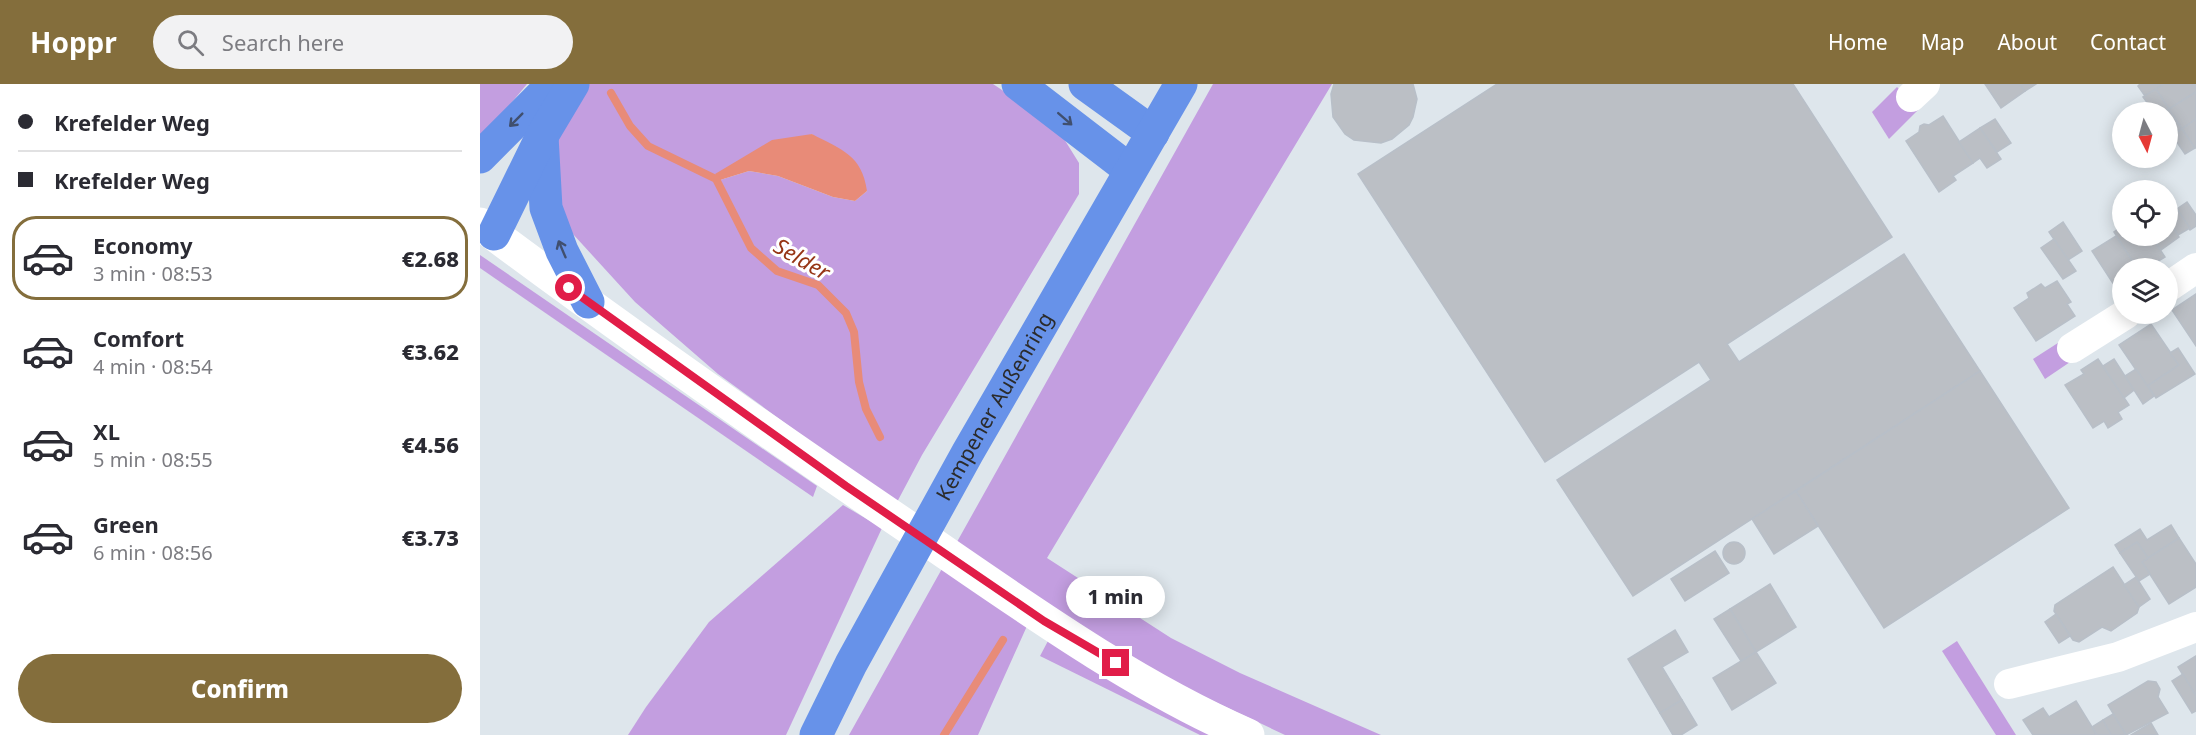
<!DOCTYPE html>
<html lang="en">
<head>
<meta charset="utf-8">
<style>
  body { margin:0; font-family:"Noto Sans",sans-serif; background:#f2f2f3; color:#2b2b33; height:100vh; display:flex; flex-direction:column; font-size:22px; white-space:nowrap }
  * { box-sizing:border-box; margin:0 }
  p { font-size:20px; color:#7c7c81 }
  .icon { flex:none; width:33px; height:33px; fill:none; stroke:currentColor; stroke-width:2; stroke-linecap:round; stroke-linejoin:round }
  .map { position:relative; flex:1; overflow:hidden }
  .drawer { display:flex; flex-direction:column; background:#fff; width:480px }
  .drawer>* { flex:none }
  .guide { display:grid; align-content:center; height:132px; padding:0 18px; background:#fff }
  .needle { width:39px; rotate:174deg }
  .tools { position:absolute; left:1632px; top:18px; display:grid; gap:12px }
  .tools a { display:grid; place-items:center; width:66px; height:66px; border-radius:50%; background:#fff; box-shadow:0 3px 15px #0003; font-size:30px }
  .end { position:absolute; width:27px; height:27px; margin:-14px; border:8px solid #e11d48; background:#fff; box-shadow:0 0 0 3px #fff }
  .from { border-radius:50% }
  .bubble { position:absolute; height:42px; border-radius:21px; background:#fff; box-shadow:0 3px 15px #0003; font-size:20px; font-weight:800; line-height:42px; text-align:center }
  .guide b { display:flex; align-items:center; gap:21px; height:57px; font-size:22px }
  .guide b+b { border-top:2px solid #e1e1e2 }
  .guide i { width:15px; height:15px; background:#2b2b33 }
  ul { padding:0; list-style:none }
  li { display:flex; align-items:center; gap:18px; height:84px; margin:0 12px 9px; padding:0 6px; border:3px solid transparent; border-radius:24px }
  li div { flex:1 }
  li b { display:block; font-size:22px }
  li em { font-style:normal; font-weight:800 }
  li.on { border-color:#846e3c }
  li>.icon { width:54px; height:54px; stroke-width:1.5 }
  .button { display:flex; gap:12px; margin-top:auto; padding:12px 18px }
  .button a { flex:1; height:69px; border-radius:36px; background:#846e3c; color:#fff; font-size:24px; font-weight:800; line-height:69px; text-align:center }
  header { display:flex; align-items:center; gap:36px; box-sizing:border-box; height:84px; padding:0 30px; background:#846e3c; color:#fff }
  header strong { font-size:28px }
  nav { display:flex; gap:33px; margin-inline-start:auto; font-size:21px }
  .search { width:420px; height:54px; background:#f2f2f3; display:flex; align-items:center; gap:15px; box-sizing:border-box; padding:0 21px; border-radius:33px; color:#7c7c81; font-size:22px }
  main { display:flex; flex:1; min-height:0 }
  .map>svg:first-child { display:block }
</style>
</head>
<body>
<header>
<strong>Hoppr</strong>
<div class="search"><svg class="icon" aria-label="search" viewBox="0 0 24 24"><circle cx="10" cy="10" r="6"/><path d="M15 15l6 6"/></svg>Search here</div>
<nav><a>Home</a><a>Map</a><a>About</a><a>Contact</a></nav>
</header>
<main>
<section class="drawer">
<div class="guide">
<b><i class="from"></i>Krefelder Weg</b>
<b><i></i>Krefelder Weg</b>
</div>
<ul>
<li class="on"><svg class="icon" aria-label="car" viewBox="0 0 24 24"><path d="M5 17H2v-5l4-1 3-4h7l3 4 3 1v5h-3M9 17h6M6 11h13"/><circle cx="7" cy="17" r="2"/><circle cx="17" cy="17" r="2"/></svg><div><b>Economy</b><p>3 min · 08:53</p></div><em>€2.68</em></li>
<li><svg class="icon" aria-label="car" viewBox="0 0 24 24"><path d="M5 17H2v-5l4-1 3-4h7l3 4 3 1v5h-3M9 17h6M6 11h13"/><circle cx="7" cy="17" r="2"/><circle cx="17" cy="17" r="2"/></svg><div><b>Comfort</b><p>4 min · 08:54</p></div><em>€3.62</em></li>
<li><svg class="icon" aria-label="car" viewBox="0 0 24 24"><path d="M5 17H2v-5l4-1 3-4h7l3 4 3 1v5h-3M9 17h6M6 11h13"/><circle cx="7" cy="17" r="2"/><circle cx="17" cy="17" r="2"/></svg><div><b>XL</b><p>5 min · 08:55</p></div><em>€4.56</em></li>
<li><svg class="icon" aria-label="car" viewBox="0 0 24 24"><path d="M5 17H2v-5l4-1 3-4h7l3 4 3 1v5h-3M9 17h6M6 11h13"/><circle cx="7" cy="17" r="2"/><circle cx="17" cy="17" r="2"/></svg><div><b>Green</b><p>6 min · 08:56</p></div><em>€3.73</em></li>
</ul>
<div class="button"><a>Confirm</a></div>
</section>
<div class="map">
<svg width="1716" height="651" viewBox="0 0 1716 651">
  <rect width="100%" height="100%" fill="#dee6ec"/>
  <g fill="#c39ee0" fill-rule="evenodd">
    <polygon points="0,0 47,0 0,57"/>
    <path d="M 101,0 L 513,0 L 576,42 L 599,79 L 599,110 L 442,371 L 416,420 L 238,290 L 155,218 L 92,149 L 73,111 L 72,64 ZM 332,50 L 387,107 L 375,117 L 353,113 L 298,92 L 269,87 L 240,96 Z"/>
    <polygon points="733,0 852,0 567,474 691,554 760,589 901,651 805,651 710,606 547,542 498,651 369,651"/>
    <polygon points="1417,3 1439,25 1409,55 1392,28"/>
    <polygon points="0,171 337,402 333,413 0,184"/>
    <polygon points="1581,257 1593,276 1565,295 1553,275"/>
    <polygon points="363,421 402,444 306,651 148,651 166,623 229,538"/>
    <polygon points="568,557 736,651 720,651 560,572"/>
    <polygon points="1477,557 1536,651 1516,651 1462,567"/>
  </g>
  <path fill="#e88b78" d="M 332,50 C 362,66 382,71 387,107 L 375,117 L 353,113 L 298,92 L 269,87 L 240,96 L 235,90 L 292,56 Z"/>
  <g fill="none" stroke-linecap="round" stroke-linejoin="round">
    <g stroke="#e88b78" stroke-width="8">
      <polyline points="131,9 150,42 168,62 236,95 271,164 297,187 338,201 366,229 374,248 379,298 386,325 400,353"/>
      <polyline points="464,651 523,556"/>
    </g>
  </g>
  <g fill="#bbbfc5" stroke="#b8bfc8" stroke-width="1.5">
    <polygon points="854,0 933,0 937,15 933,33 929,41 912,55 901,59 874,56 865,50 853,33 851,10"/>
    <polygon points="1017,0 1313,0 1412,153 1247,260 1259,278 1424,170 1500,287 1153,512 1077,396 1231,296 1219,278 1065,378 878,90"/>
    <polygon points="1505,0 1540,0 1545,7 1521,24"/>
    <polygon points="1540,0 1556,0 1545,7"/>
    <polygon points="1660,0 1684,0 1665,12 1658,2"/>
    <polygon points="1684,0 1716,0 1716,8 1689,25 1676,5"/>
    <polygon points="1676,5 1689,25 1684,28 1674,28 1663,13"/>
    <polygon points="1716,8 1716,35 1702,45 1689,25"/>
    <polygon points="1689,25 1702,45 1689,53 1688,28 1684,28"/>
    <polygon points="1463,32 1493,79 1473,92 1476,96 1459,108 1426,57 1439,48 1440,42 1444,40 1449,41"/>
    <polygon points="1515,35 1531,59 1517,68 1500,44"/>
    <polygon points="1716,35 1716,63 1715,64 1702,45"/>
    <polygon points="1500,44 1521,75 1507,84 1500,74 1493,79 1479,58"/>
    <polygon points="1702,45 1715,64 1705,70 1692,51"/>
    <polygon points="1707,118 1716,131 1716,142 1710,146 1697,125"/>
    <polygon points="1697,125 1710,144 1698,151 1688,135 1688,131"/>
    <polygon points="1688,135 1699,153 1681,166 1671,152 1688,152"/>
    <polygon points="1583,138 1602,167 1588,176 1569,148"/>
    <polygon points="1642,142 1642,152 1671,152 1685,173 1667,184 1657,184 1634,148"/>
    <polygon points="1636,152 1657,184 1642,184 1642,200 1636,204 1612,167"/>
    <polygon points="1574,155 1596,187 1583,195 1561,164"/>
    <polygon points="1577,197 1591,218 1587,220 1595,232 1556,257 1534,224 1549,214 1547,209 1561,200 1565,204"/>
    <polygon points="1716,210 1716,262 1692,226"/>
    <polygon points="1671,240 1699,281 1667,302 1639,261"/>
    <polygon points="1698,264 1715,290 1676,314 1668,302 1699,281 1690,269"/>
    <polygon points="1618,275 1649,321 1638,328 1642,335 1628,344 1624,337 1613,344 1585,301 1604,290 1601,286"/>
    <polygon points="1634,275 1654,306 1644,314 1623,282"/>
    <polygon points="1656,285 1674,312 1663,320 1645,292"/>
    <polygon points="1500,287 1589,424 1404,544 1316,407"/>
    <polygon points="1316,407 1338,442 1294,470 1272,435"/>
    <polygon points="1691,441 1699,454 1668,474 1657,458 1640,469 1635,461 1660,445 1667,456"/>
    <polygon points="1699,454 1716,480 1716,503 1689,520 1662,478"/>
    <polygon points="1657,458 1668,474 1662,478 1670,490 1659,497 1640,469"/>
    <circle cx="1254" cy="469" r="11"/>
    <polygon points="1235,467 1249,489 1205,517 1191,495"/>
    <polygon points="1633,483 1659,523 1657,529 1631,547 1622,543 1599,558 1593,556 1574,527 1575,521"/>
    <polygon points="1656,493 1670,515 1659,523 1644,501"/>
    <polygon points="1290,500 1316,543 1276,568 1250,525"/>
    <polygon points="1250,525 1276,568 1261,577 1234,535"/>
    <polygon points="1576,530 1590,552 1579,559 1565,538"/>
    <polygon points="1195,546 1208,568 1182,583 1202,616 1180,629 1148,575"/>
    <polygon points="1276,568 1296,599 1252,626 1233,594"/>
    <polygon points="1716,572 1716,612 1698,583"/>
    <polygon points="1703,590 1716,612 1716,627 1712,629 1692,597"/>
    <polygon points="1668,597 1676,598 1680,605 1678,613 1688,629 1646,651 1628,621"/>
    <polygon points="1202,616 1217,641 1201,651 1193,651 1180,629"/>
    <polygon points="1596,617 1617,651 1553,651 1543,636 1563,624 1569,633"/>
    <polygon points="1633,630 1646,651 1631,651 1623,636"/>
    <polygon points="1623,636 1631,651 1617,651 1612,643"/>
    <polygon points="1671,639 1678,651 1651,651"/>
  </g>
  <g fill="none" stroke-linecap="round" stroke-linejoin="round">
    <g stroke="#fff" stroke-width="30">
      <polyline points="1431,13 1445,0"/>
      <polyline points="1688,203 1716,184"/>
      <polyline points="1592,264 1646,230"/>
      <polyline points="1529,600 1638,573 1716,543"/>
    </g>
    <path stroke="#fff" stroke-width="33" d="M 0,140 C 146,249 296,354 447,456 C 549,526 654,601 768,651"/>
    <g stroke="#6792e9" stroke-width="33">
      <polyline points="538,0 650,86"/>
      <polyline points="605,0 673,49"/>
      <polyline points="62,52 66,124 82,167 108,218"/>
      <polyline points="0,73 73,0"/>
      <polyline points="14,150 62,52 93,0"/>
      <path id="s1" d="M 336,651 L 371,580 L 488,368 L 701,0"/>
    </g>
  </g>
  <defs><path id="oneway-shaft" d="M-6 0H5M1.5-3L5.5 0L1.5 3" fill="none" stroke-width="1.6" stroke-linecap="round" stroke-linejoin="round" transform="scale(1.5)"/></defs>
  <g stroke="#404f6e">
    <use href="#oneway-shaft" transform="translate(585 35) rotate(41)"/>
    <use href="#oneway-shaft" transform="translate(36 36) rotate(135)"/>
    <use href="#oneway-shaft" transform="translate(82 165) rotate(-113)"/>
  </g>
  <g fill="none" stroke-linecap="round" stroke-linejoin="round">
    <polyline stroke="#e11d48" stroke-width="8" points="89,204 366,402 564,537 636,579"/>
  </g>
  <g text-anchor="middle" stroke-width="6" stroke-linejoin="round" paint-order="stroke">
    <g font-size="21" fill="#2b2b2b" stroke="#fff">
      <text dy="7" stroke="none"><textPath href="#s1" startOffset="374">Kempener Außenring</textPath></text>
    </g>
    <g font-size="22" font-style="italic" fill="#963515" stroke="#fff">
      <text transform="translate(322 175) rotate(30)" y="8">Selder</text>
    </g>
  </g>
</svg>
<div class="tools">
<a><svg class="needle" viewBox="-14 -14 28 28"><path d="M0-13l5 13h-10z" fill="#e53935"/><path d="M0 13l5-13h-10z" fill="#7c7c81"/></svg></a>
<a><svg class="icon" aria-label="locate" viewBox="0 0 24 24"><circle cx="12" cy="12" r="6"/><path d="M12 2v4M12 18v4M2 12h4M18 12h4"/></svg></a>
<a><svg class="icon" aria-label="layers" viewBox="0 0 24 24"><path d="M12 4l9 5-9 5-9-5zM3 14l9 5 9-5"/></svg></a>
</div>
<i class="end from" style="left:89px;top:204px"></i>
<i class="end" style="left:636px;top:579px"></i>
<div class="bubble" style="left:586px;top:492px;width:99px">1 min</div>
</div>
</main>
</body>
</html>
